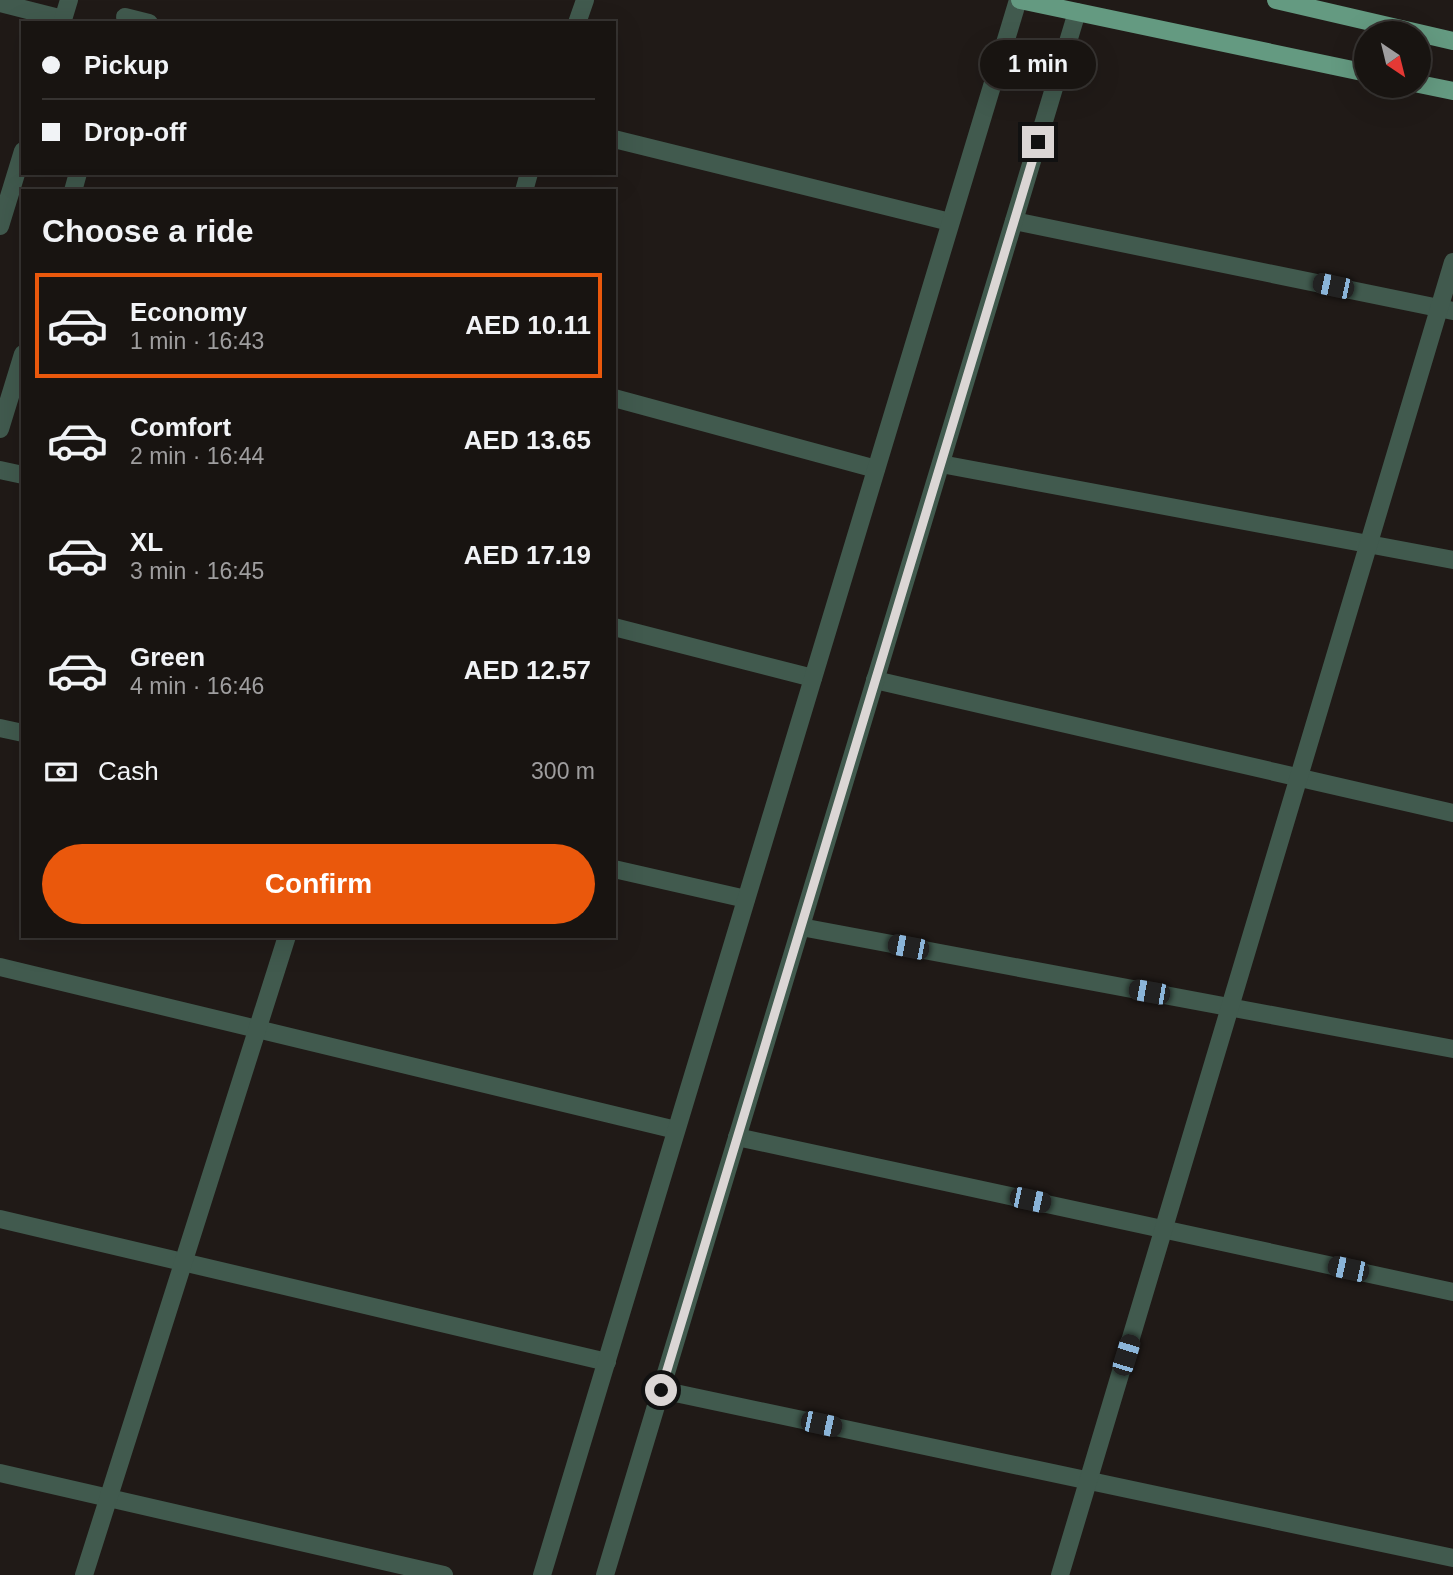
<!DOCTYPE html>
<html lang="en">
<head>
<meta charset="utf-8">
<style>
  body { margin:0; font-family:Arial,sans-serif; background:#25211f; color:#f1f3f6; height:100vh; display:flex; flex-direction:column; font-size:26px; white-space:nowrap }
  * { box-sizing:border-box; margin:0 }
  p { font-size:23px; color:#9f9e9f }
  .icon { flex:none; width:38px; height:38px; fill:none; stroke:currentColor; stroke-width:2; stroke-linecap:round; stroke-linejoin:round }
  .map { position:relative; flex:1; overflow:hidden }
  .panel { position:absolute; left:21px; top:189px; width:595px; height:749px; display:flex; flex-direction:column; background:#181411; border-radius:0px; box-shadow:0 7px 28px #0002,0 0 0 2px #363331 }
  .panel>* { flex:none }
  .hud { position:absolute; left:21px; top:21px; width:595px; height:154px; border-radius:0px; box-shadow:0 7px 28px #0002,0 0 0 2px #363331; display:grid; align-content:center; height:154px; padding:0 21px; background:#181411 }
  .needle { width:46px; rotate:145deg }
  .tools { position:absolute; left:1354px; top:21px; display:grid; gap:14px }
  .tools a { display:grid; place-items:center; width:77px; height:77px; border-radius:50%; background:#181411; box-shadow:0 7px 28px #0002,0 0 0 2px #363331; font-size:35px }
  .end { position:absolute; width:32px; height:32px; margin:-16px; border:9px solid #dbd6d5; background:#111; box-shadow:0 0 0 4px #111 }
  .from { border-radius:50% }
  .bubble { position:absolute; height:49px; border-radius:24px; background:#181411; box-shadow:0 7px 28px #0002,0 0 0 2px #363331; font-size:23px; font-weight:600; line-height:49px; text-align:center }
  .car { position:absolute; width:21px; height:42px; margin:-21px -10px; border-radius:9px; box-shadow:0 0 5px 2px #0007; background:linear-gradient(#222 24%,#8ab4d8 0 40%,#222 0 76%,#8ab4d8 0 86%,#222 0) }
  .hud b { display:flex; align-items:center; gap:24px; height:66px; font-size:26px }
  .hud b+b { border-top:2px solid #363331 }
  .hud i { width:18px; height:18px; background:#f1f3f6 }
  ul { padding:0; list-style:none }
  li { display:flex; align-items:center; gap:21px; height:105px; margin:0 14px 10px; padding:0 7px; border:4px solid transparent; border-radius:0px }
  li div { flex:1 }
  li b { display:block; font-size:26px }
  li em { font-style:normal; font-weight:600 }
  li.active { border-color:#ea580c }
  li>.icon { width:63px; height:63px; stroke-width:1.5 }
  h2 { padding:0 21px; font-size:32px; line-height:84px }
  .pay { display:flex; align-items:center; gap:18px; height:77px; padding:0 21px; font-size:26px }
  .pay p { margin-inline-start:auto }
  .action { display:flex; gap:14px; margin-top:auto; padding:14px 21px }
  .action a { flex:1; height:80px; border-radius:42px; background:#ea580c; color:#fff; font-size:28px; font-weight:600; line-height:80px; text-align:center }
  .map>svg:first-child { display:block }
</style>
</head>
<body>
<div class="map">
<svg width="1453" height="1575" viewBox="0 0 1453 1575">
  <rect width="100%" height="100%" fill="#201a17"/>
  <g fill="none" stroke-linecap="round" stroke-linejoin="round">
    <g stroke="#415a4e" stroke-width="18">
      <polyline points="0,3 63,19"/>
      <polyline points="125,17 149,23"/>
      <polyline points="62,23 69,0"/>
      <polyline points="577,23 585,0"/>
      <polyline points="614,139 950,222"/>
      <polyline points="73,191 78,173"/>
      <polyline points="524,191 529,173"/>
      <polyline points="1014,221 1453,311"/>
      <polyline points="0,226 23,151"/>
      <polyline points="614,398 876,469"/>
      <polyline points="0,429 23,354"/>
      <polyline points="941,464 1453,560"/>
      <polyline points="0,470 23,475"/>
      <polyline points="614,627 813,678"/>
      <polyline points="875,680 1453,813"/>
      <polyline points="0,728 23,733"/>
      <polyline points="614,869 746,899"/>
      <polyline points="801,927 1453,1049"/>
      <polyline points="0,967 676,1130"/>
      <polyline points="737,1137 1453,1292"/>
      <polyline points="0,1219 607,1362"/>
      <polyline points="661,1390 1453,1558"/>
      <polyline points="0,1473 444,1575"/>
      <polyline points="84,1575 287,936"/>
      <polyline points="542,1575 1018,0"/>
      <polyline points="605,1575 1077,12"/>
      <polyline points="1060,1575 1453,262"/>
    </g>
    <g stroke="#649a81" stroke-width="18">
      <polyline points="1020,0 1367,73"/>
      <polyline points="1276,0 1453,41"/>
      <polyline points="1419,84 1453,91"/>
    </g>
  </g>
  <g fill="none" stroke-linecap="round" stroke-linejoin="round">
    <polyline stroke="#dbd6d5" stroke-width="9" points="661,1390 1038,142"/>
  </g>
</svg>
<div class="tools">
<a><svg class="needle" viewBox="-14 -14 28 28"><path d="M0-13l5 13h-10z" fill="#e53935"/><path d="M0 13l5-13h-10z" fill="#9f9e9f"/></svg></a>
</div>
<i class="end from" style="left:661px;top:1390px"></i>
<i class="end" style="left:1038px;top:142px"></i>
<div class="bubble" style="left:980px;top:40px;width:116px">1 min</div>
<i class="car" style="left:1333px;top:286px;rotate:282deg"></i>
<i class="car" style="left:908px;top:947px;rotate:281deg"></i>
<i class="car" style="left:1149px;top:992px;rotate:280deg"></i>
<i class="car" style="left:1030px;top:1200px;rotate:102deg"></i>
<i class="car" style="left:1348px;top:1269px;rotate:282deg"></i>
<i class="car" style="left:1126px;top:1355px;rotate:17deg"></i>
<i class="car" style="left:821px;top:1424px;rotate:102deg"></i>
<div class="hud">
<b><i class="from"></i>Pickup</b>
<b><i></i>Drop-off</b>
</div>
<section class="panel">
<h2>Choose a ride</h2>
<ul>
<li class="active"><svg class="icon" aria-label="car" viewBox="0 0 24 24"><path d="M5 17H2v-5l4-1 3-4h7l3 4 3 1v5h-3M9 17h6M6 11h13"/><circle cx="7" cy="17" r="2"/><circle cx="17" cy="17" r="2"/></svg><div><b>Economy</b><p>1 min · 16:43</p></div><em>AED 10.11</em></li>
<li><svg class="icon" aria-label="car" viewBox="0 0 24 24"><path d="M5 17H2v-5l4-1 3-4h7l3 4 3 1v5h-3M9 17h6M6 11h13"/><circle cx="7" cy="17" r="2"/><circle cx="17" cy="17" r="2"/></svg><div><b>Comfort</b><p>2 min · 16:44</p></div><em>AED 13.65</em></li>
<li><svg class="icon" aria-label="car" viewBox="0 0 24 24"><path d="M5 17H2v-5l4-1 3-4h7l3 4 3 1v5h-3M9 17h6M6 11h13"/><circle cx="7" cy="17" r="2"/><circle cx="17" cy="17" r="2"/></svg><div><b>XL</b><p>3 min · 16:45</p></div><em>AED 17.19</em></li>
<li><svg class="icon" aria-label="car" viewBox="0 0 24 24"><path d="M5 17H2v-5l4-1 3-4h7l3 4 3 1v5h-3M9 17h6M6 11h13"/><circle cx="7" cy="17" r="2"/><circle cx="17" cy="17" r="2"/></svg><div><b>Green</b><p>4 min · 16:46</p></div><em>AED 12.57</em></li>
</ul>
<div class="pay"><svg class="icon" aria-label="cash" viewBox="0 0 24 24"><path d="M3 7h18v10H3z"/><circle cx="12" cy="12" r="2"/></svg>Cash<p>300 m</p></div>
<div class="action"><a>Confirm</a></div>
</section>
</div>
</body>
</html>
